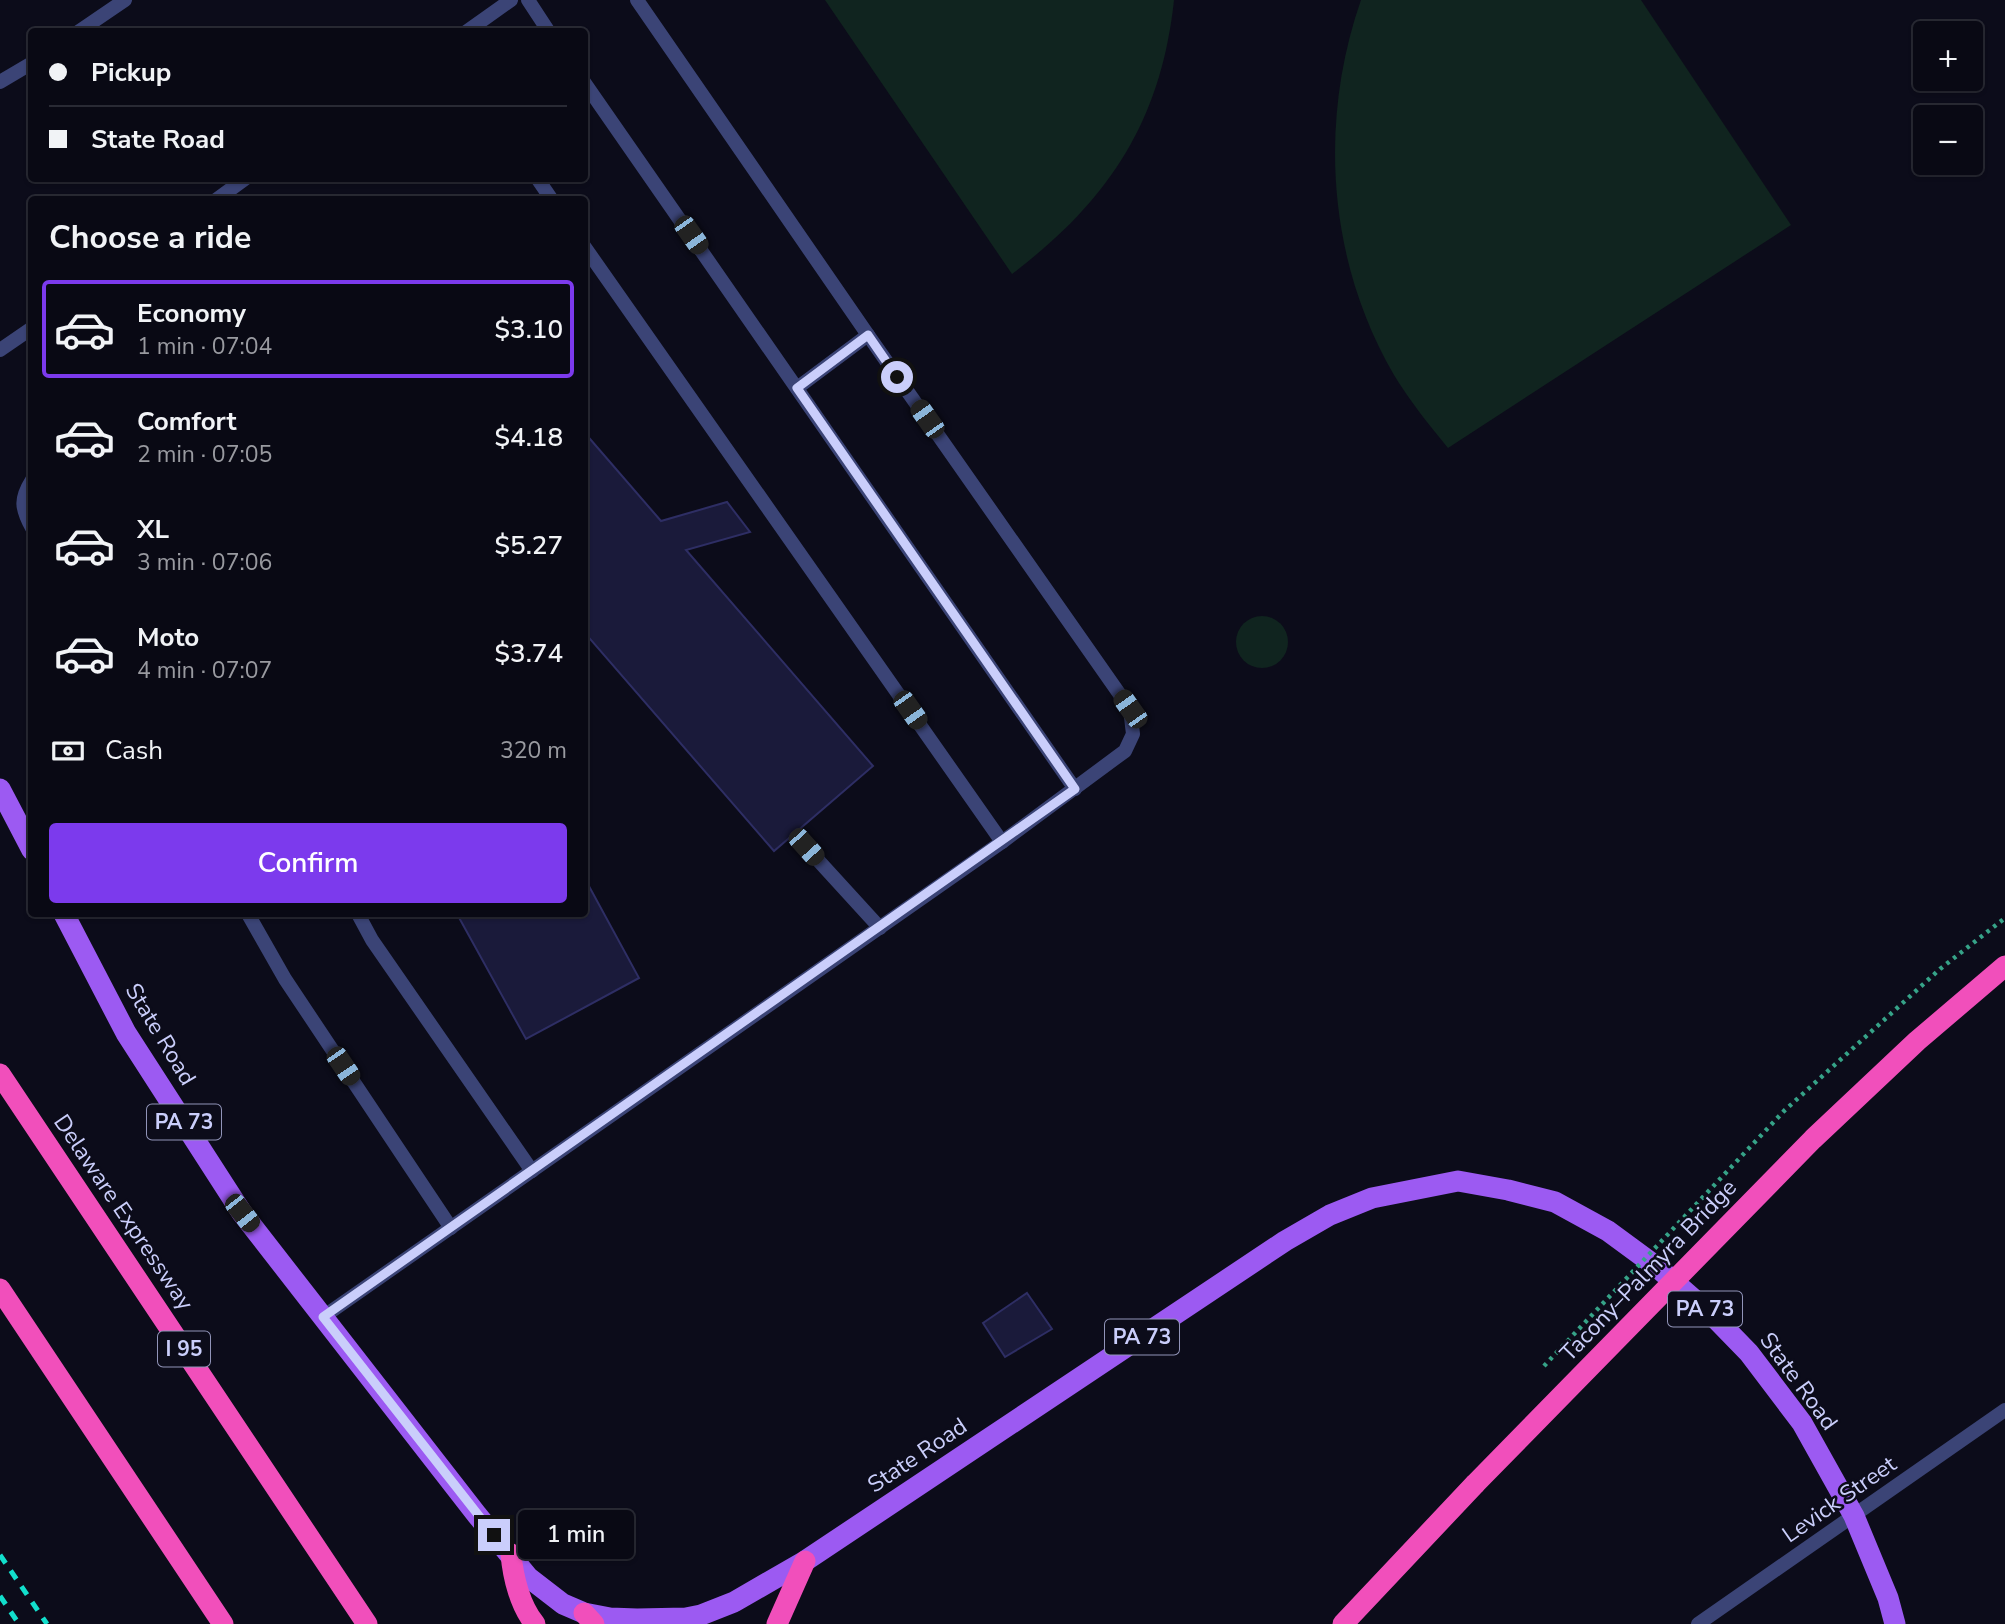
<!DOCTYPE html>
<html lang="en">
<head>
<meta charset="utf-8">
<style>
  body { margin:0; font-family:"Nunito Sans",sans-serif; background:#171722; color:#f1f3f6; height:100vh; display:flex; flex-direction:column; font-size:26px; white-space:nowrap }
  * { box-sizing:border-box; margin:0 }
  p { font-size:23px; color:#999aa0 }
  .icon { flex:none; width:38px; height:38px; fill:none; stroke:currentColor; stroke-width:2; stroke-linecap:round; stroke-linejoin:round }
  .map { position:relative; flex:1; overflow:hidden }
  .sheet { position:absolute; left:28px; top:196px; width:560px; height:721px; display:flex; flex-direction:column; background:#090914; border-radius:7px; box-shadow:0 2px 5px #0004,0 0 0 2px #292a34 }
  .sheet>* { flex:none }
  .top-card { position:absolute; left:28px; top:28px; width:560px; height:154px; border-radius:7px; box-shadow:0 2px 5px #0004,0 0 0 2px #292a34; display:grid; align-content:center; height:154px; padding:0 21px; background:#090914 }
  .controls { position:absolute; left:1913px; top:21px; display:grid; gap:14px }
  .controls a { display:grid; place-items:center; width:70px; height:70px; border-radius:7px; background:#090914; box-shadow:0 2px 5px #0004,0 0 0 2px #292a34; font-size:35px }
  .end { position:absolute; width:32px; height:32px; margin:-16px; border:9px solid #cacefb; background:#111; box-shadow:0 0 0 4px #111 }
  .from { border-radius:50% }
  .bubble { position:absolute; height:49px; border-radius:7px; background:#090914; box-shadow:0 2px 5px #0004,0 0 0 2px #292a34; font-size:23px; font-weight:600; line-height:49px; text-align:center }
  .car { position:absolute; width:21px; height:42px; margin:-21px -10px; border-radius:9px; box-shadow:0 0 5px 2px #0007; background:linear-gradient(#222 24%,#8ab4d8 0 40%,#222 0 76%,#8ab4d8 0 86%,#222 0) }
  .top-card b { display:flex; align-items:center; gap:24px; height:66px; font-size:26px }
  .top-card b+b { border-top:2px solid #292a34 }
  .top-card i { width:18px; height:18px; background:#f1f3f6 }
  ul { padding:0; list-style:none }
  li { display:flex; align-items:center; gap:21px; height:98px; margin:0 14px 10px; padding:0 7px; border:4px solid transparent; border-radius:7px }
  li div { flex:1 }
  li b { display:block; font-size:26px }
  li em { font-style:normal; font-weight:600 }
  li.active { border-color:#7c3aed }
  li>.icon { width:63px; height:63px; stroke-width:1.5 }
  h2 { padding:0 21px; font-size:32px; line-height:84px }
  .pay { display:flex; align-items:center; gap:18px; height:77px; padding:0 21px; font-size:26px }
  .pay p { margin-inline-start:auto }
  .button { display:flex; gap:14px; margin-top:auto; padding:14px 21px }
  .button a { flex:1; height:80px; border-radius:7px; background:#7c3aed; color:#fff; font-size:28px; font-weight:600; line-height:80px; text-align:center }
  .map>svg:first-child { display:block }
</style>
</head>
<body>
<div class="map">
<svg width="2005" height="1624" viewBox="0 0 2005 1624">
  <rect width="100%" height="100%" fill="#0c0c1a"/>
  <g fill="#10241f">
    <path d="M 825,0 L 1174,0 C 1161,122 1108,201 1012,274 Z"/>
    <path d="M 1361,0 L 1641,0 L 1791,225 L 1448,448 C 1429,425 1410,401 1394,375 C 1328,262 1318,123 1361,0 Z"/>
    <circle cx="1262" cy="642" r="26"/>
  </g>
  <g fill="#1a1a3a" stroke="#2e2e64" stroke-width="2">
    <polygon points="584,432 661,521 727,502 750,532 686,550 873,766 774,851 584,632"/>
    <polygon points="584,877 639,978 526,1039 457,914 584,914"/>
    <polygon points="1027,1293 1052,1329 1005,1357 983,1323"/>
  </g>
  <g fill="none" stroke-linecap="round" stroke-linejoin="round">
    <g stroke="#3b4476" stroke-width="14">
      <polyline points="528,0 549,32"/>
      <polyline points="78,32 125,0"/>
      <polyline points="0,82 32,63"/>
      <polyline points="584,82 1075,789"/>
      <polyline points="537,178 552,200"/>
      <polyline points="584,246 1002,842"/>
      <polyline points="797,388 868,335"/>
      <path d="M 32,480 C 20,499 21,508 32,528"/>
      <polyline points="806,847 880,928"/>
      <polyline points="248,914 285,979 451,1228"/>
      <polyline points="358,914 372,940 532,1171"/>
      <polyline points="323,1317 1002,842 1125,751 1133,734 1130,709 868,335 637,0"/>
    </g>
    <g stroke="#3b4476" stroke-width="14">
      <polyline points="466,32 511,0"/>
      <polyline points="216,200 246,178"/>
      <polyline points="0,350 32,328"/>
      <polyline points="1698,1624 2005,1410"/>
    </g>
    <g stroke="#9c5af2" stroke-width="21">
      <polyline points="0,789 32,850"/>
      <polyline points="64,914 126,1033 242,1213 477,1515 528,1577 563,1604 584,1613 610,1618 637,1619 686,1618 701,1615 734,1602 805,1561 1285,1241 1330,1215 1372,1198 1458,1181 1508,1190 1555,1202 1608,1231 1657,1267 1714,1317 1749,1353 1802,1423 1854,1516 1888,1598 1895,1624"/>
    </g>
    <g stroke="#f14fbb" stroke-width="21">
      <polyline points="0,1074 367,1624"/>
      <polyline points="0,1289 223,1624"/>
      <path d="M 511,1554 C 513,1577 520,1606 535,1624"/>
      <polyline points="584,1613 594,1624"/>
      <polyline points="777,1624 805,1561"/>
      <polyline points="1343,1624 1475,1484"/>
    </g>
    <g stroke="#12dfcc" stroke-width="5" stroke-dasharray="10 9" stroke-linecap="butt">
      <polyline points="0,1555 47,1624"/>
      <polyline points="0,1596 19,1624"/>
    </g>
    <polyline stroke="#36a388" stroke-width="4.5" stroke-dasharray="3.5 5" stroke-linecap="butt" points="1544,1366 1784,1111 1940,969 2005,918"/>
    <polyline stroke="#f14fbb" stroke-width="21" points="1475,1484 1813,1139 1917,1041 2005,966"/>
  </g>
  <g fill="none" stroke-linecap="round" stroke-linejoin="round">
    <polyline stroke="#cacefb" stroke-width="9" points="494,1535 323,1317 1075,789 797,388 868,335 897,377"/>
  </g>
  <g text-anchor="middle" stroke-width="5" stroke-linejoin="round" paint-order="stroke">
    <g fill="#0c0c1a" stroke="#9194b8" stroke-width="2">
      <rect x="147" y="1104.5" width="74" height="35" rx="5"/>
      <rect x="1668" y="1291.5" width="74" height="35" rx="5"/>
      <rect x="1105" y="1319.5" width="74" height="35" rx="5"/>
      <rect x="158" y="1331.5" width="52" height="35" rx="5"/>
    </g>
    <g font-size="21" font-weight="bold" fill="#cacefb">
      <text x="184" y="1129">PA 73</text>
      <text x="1705" y="1316">PA 73</text>
      <text x="1142" y="1344">PA 73</text>
      <text x="184" y="1356">I 95</text>
    </g>
    <g font-size="23" fill="#cacefb" stroke="#0c0c1a">
      <text transform="translate(161 1034) rotate(59)" y="8">State Road</text>
      <text transform="translate(124 1212) rotate(56)" y="8">Delaware Expressway</text>
      <text transform="translate(1648 1270) rotate(-46)" y="8">Tacony–Palmyra Bridge</text>
      <text transform="translate(1799 1381) rotate(54)" y="8">State Road</text>
      <text transform="translate(917 1455) rotate(-34)" y="8">State Road</text>
      <text transform="translate(1839 1499) rotate(-35)" y="8">Levick Street</text>
    </g>
  </g>
</svg>
<div class="controls">
<a>+</a>
<a>−</a>
</div>
<i class="end from" style="left:897px;top:377px"></i>
<i class="end" style="left:494px;top:1535px"></i>
<div class="bubble" style="left:518px;top:1510px;width:116px">1 min</div>
<i class="car" style="left:691px;top:235px;rotate:145deg"></i>
<i class="car" style="left:927px;top:419px;rotate:325deg"></i>
<i class="car" style="left:1130px;top:709px;rotate:325deg"></i>
<i class="car" style="left:910px;top:710px;rotate:145deg"></i>
<i class="car" style="left:806px;top:847px;rotate:138deg"></i>
<i class="car" style="left:343px;top:1066px;rotate:146deg"></i>
<i class="car" style="left:242px;top:1213px;rotate:142deg"></i>
<div class="top-card">
<b><i class="from"></i>Pickup</b>
<b><i></i>State Road</b>
</div>
<section class="sheet">
<h2>Choose a ride</h2>
<ul>
<li class="active"><svg class="icon" aria-label="car" viewBox="0 0 24 24"><path d="M5 17H2v-5l4-1 3-4h7l3 4 3 1v5h-3M9 17h6M6 11h13"/><circle cx="7" cy="17" r="2"/><circle cx="17" cy="17" r="2"/></svg><div><b>Economy</b><p>1 min · 07:04</p></div><em>$3.10</em></li>
<li><svg class="icon" aria-label="car" viewBox="0 0 24 24"><path d="M5 17H2v-5l4-1 3-4h7l3 4 3 1v5h-3M9 17h6M6 11h13"/><circle cx="7" cy="17" r="2"/><circle cx="17" cy="17" r="2"/></svg><div><b>Comfort</b><p>2 min · 07:05</p></div><em>$4.18</em></li>
<li><svg class="icon" aria-label="car" viewBox="0 0 24 24"><path d="M5 17H2v-5l4-1 3-4h7l3 4 3 1v5h-3M9 17h6M6 11h13"/><circle cx="7" cy="17" r="2"/><circle cx="17" cy="17" r="2"/></svg><div><b>XL</b><p>3 min · 07:06</p></div><em>$5.27</em></li>
<li><svg class="icon" aria-label="car" viewBox="0 0 24 24"><path d="M5 17H2v-5l4-1 3-4h7l3 4 3 1v5h-3M9 17h6M6 11h13"/><circle cx="7" cy="17" r="2"/><circle cx="17" cy="17" r="2"/></svg><div><b>Moto</b><p>4 min · 07:07</p></div><em>$3.74</em></li>
</ul>
<div class="pay"><svg class="icon" aria-label="cash" viewBox="0 0 24 24"><path d="M3 7h18v10H3z"/><circle cx="12" cy="12" r="2"/></svg>Cash<p>320 m</p></div>
<div class="button"><a>Confirm</a></div>
</section>
</div>
</body>
</html>
